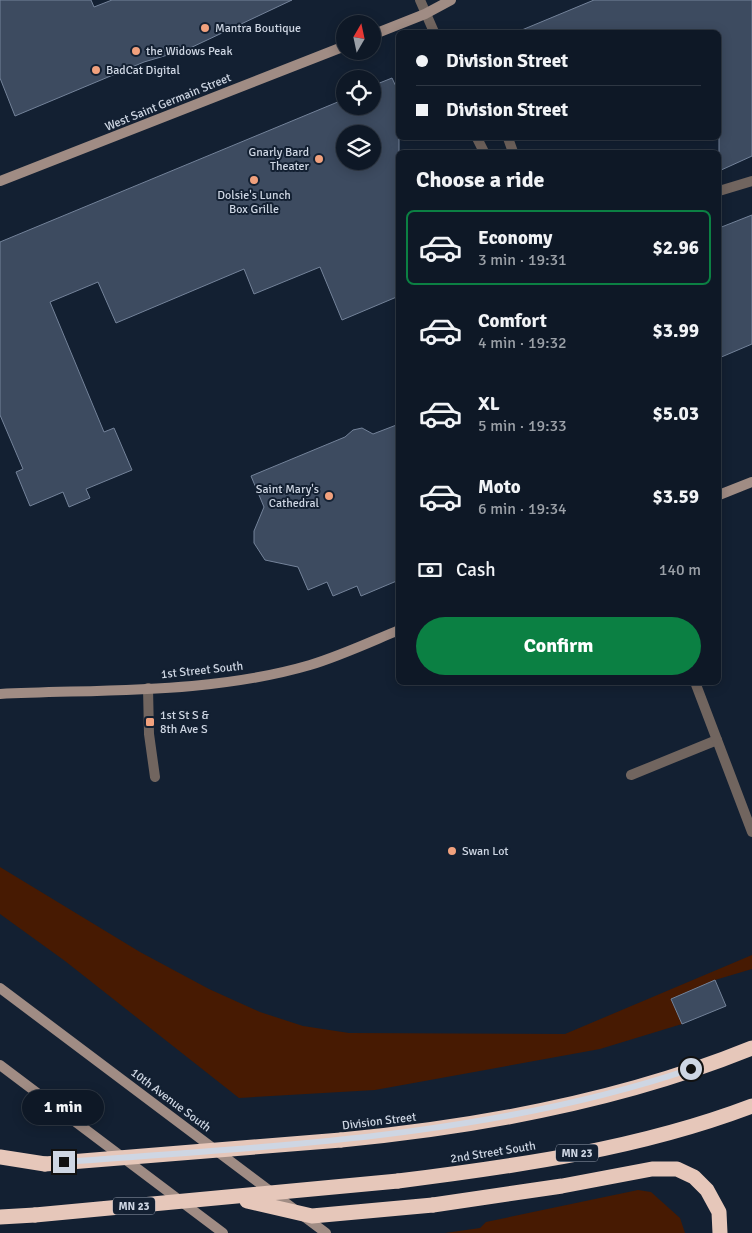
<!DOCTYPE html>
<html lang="en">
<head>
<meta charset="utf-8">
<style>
  body { margin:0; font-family:Signika,sans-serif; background:#1c2532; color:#f1f3f6; height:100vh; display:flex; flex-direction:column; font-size:19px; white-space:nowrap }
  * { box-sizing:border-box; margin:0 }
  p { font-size:16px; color:#9ba0a7 }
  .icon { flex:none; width:28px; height:28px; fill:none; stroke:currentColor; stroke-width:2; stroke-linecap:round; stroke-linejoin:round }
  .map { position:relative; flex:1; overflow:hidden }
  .side { position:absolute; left:396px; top:150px; width:325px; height:535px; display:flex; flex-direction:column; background:#0e1826; border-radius:8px; box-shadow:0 2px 12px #0003,0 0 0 1px #2e3743 }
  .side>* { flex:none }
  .top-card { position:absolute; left:396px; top:30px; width:325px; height:110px; border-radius:8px; box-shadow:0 2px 12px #0003,0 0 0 1px #2e3743; display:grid; align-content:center; height:110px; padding:0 20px; background:#0e1826 }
  .needle { width:32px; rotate:9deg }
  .fabs { position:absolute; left:336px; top:15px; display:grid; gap:10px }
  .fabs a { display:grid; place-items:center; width:45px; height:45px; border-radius:50%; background:#0e1826; box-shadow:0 2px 12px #0003,0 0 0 1px #2e3743; font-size:25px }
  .end { position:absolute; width:22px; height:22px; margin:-11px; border:6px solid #ced6e3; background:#111; box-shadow:0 0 0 2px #111 }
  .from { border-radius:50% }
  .bubble { position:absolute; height:35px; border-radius:18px; background:#0e1826; box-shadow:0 2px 12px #0003,0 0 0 1px #2e3743; font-size:16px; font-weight:700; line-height:35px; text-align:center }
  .top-card b { display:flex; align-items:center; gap:18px; height:48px; font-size:19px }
  .top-card b+b { border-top:1px solid #2e3743 }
  .top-card i { width:12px; height:12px; background:#f1f3f6 }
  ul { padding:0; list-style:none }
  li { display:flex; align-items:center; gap:15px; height:75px; margin:0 10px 8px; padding:0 10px; border:2px solid transparent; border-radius:8px }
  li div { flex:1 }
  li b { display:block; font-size:19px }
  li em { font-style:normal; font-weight:700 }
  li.selected { border-color:#0b8043 }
  li>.icon { width:45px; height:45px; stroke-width:1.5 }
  h2 { padding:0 20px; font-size:22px; line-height:60px }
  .pay { display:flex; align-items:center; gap:12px; height:55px; padding:0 20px; font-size:19px }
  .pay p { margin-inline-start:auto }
  .primary-button { display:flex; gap:10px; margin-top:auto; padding:10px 20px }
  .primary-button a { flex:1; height:58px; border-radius:30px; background:#0b8043; color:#fff; font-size:20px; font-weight:700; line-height:58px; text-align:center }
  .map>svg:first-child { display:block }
</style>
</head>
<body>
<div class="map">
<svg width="752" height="1233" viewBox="0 0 752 1233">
  <rect width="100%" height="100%" fill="#132032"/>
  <g fill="#471a02">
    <polygon points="0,867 140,952 209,989 260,1012 303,1026 349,1033 565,1034 752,955 752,969 715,980 671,999 682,1024 600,1049 375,1090 239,1098 65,961 0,914"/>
    <polygon points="638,1190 651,1192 680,1218 685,1233 445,1233 480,1228 486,1222"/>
  </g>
  <g fill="#3d4b60" stroke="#74839a" fill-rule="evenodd">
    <polygon points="0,0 91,0 94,7 112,0 292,0 188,49 144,62 15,116 0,78"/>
    <polygon points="594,0 752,0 752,156 719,171 719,32 517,32"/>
    <path d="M 392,78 L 399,93 L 399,296 L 342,320 L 320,267 L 254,294 L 244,269 L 116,323 L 98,282 L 50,302 L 104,432 L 114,428 L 132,470 L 86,489 L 90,498 L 69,507 L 63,492 L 30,506 L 16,472 L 23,469 L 0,415 L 0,242 L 345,99 L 345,106 L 372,106 L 372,86 ZM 345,134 L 372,134 L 372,161 L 345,161 Z"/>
    <polygon points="752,215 752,344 719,358 719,228"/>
    <polygon points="399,424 399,580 361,596 357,586 333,596 327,582 308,590 298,567 265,560 254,543 254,531 264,507 251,476 345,437 353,430 362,428 373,434"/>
    <polygon points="715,980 726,1006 682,1024 671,999"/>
  </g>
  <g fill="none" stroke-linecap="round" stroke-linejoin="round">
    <g stroke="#71655f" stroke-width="10">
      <polyline points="508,138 513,152"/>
      <polyline points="719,191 752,181"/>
      <polyline points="148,688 149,734 155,777"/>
      <polyline points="631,775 717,740"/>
    </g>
    <g stroke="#71655f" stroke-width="10">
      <polyline points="420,0 434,32"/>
      <polyline points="477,138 484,152"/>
      <polyline points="695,682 752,832"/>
    </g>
    <g stroke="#a08c84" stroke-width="10">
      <polyline points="372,35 425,14 451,0"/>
      <polyline points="0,181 345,46"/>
      <polyline points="719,495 752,482"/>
      <path d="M 0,694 C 103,689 211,694 310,665 C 340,656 370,642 399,630"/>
      <polyline points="0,988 326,1233"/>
      <polyline points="0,1065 223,1233"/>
    </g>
    <g stroke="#e6c7ba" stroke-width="15">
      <path d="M 341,1140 C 478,1127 624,1100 752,1048"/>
      <polyline points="0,1157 45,1164"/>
      <path d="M 398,1181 C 517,1166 639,1149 752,1106"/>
      <polyline points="433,1205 562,1186 652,1169 677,1169 694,1177 707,1190 719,1212 720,1233"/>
      <polyline points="0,1217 35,1215"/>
    </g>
    <g stroke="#e6c7ba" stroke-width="15">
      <polyline points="45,1164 341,1140"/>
      <polyline points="247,1201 312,1216 433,1205"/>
      <polyline points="35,1215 398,1181"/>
    </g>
  </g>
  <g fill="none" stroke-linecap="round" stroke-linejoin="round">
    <path stroke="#ced6e3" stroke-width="6" d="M 64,1162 C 275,1146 489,1137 691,1069"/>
  </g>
  <g fill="#f1a17d" stroke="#132032" stroke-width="2">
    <circle cx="205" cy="28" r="5"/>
    <circle cx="136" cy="51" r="5"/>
    <circle cx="96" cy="70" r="5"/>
    <circle cx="319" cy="159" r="5"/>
    <circle cx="254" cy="180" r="5"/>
    <circle cx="329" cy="496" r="5"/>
    <rect x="145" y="717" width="10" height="10" rx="2.5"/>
    <circle cx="452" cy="851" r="5"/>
  </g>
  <g text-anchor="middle" stroke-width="4" stroke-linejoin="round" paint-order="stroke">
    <g fill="#132032" stroke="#969fae" stroke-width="1">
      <rect x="556" y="1144.5" width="42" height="17" rx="4"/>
      <rect x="113" y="1197.5" width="42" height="17" rx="4"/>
    </g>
    <g font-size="11" font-weight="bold" fill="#ced6e3">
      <text x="577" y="1157">MN 23</text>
      <text x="134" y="1210">MN 23</text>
    </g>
    <g font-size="12" fill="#ced6e3" stroke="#132032" text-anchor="start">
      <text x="215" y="32">Mantra Boutique</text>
      <text x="146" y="55">the Widows Peak</text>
      <text x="106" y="74">BadCat Digital</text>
      <text x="309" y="156" text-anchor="end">Gnarly Bard<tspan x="309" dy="14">Theater</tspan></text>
      <text x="254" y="199" text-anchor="middle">Dolsie's Lunch<tspan x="254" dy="14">Box Grille</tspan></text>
      <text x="319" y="493" text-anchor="end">Saint Mary's<tspan x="319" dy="14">Cathedral</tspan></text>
      <text x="160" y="719">1st St S &amp;<tspan x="160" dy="14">8th Ave S</tspan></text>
      <text x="462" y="855">Swan Lot</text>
    </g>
    <g font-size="12" fill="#ced6e3" stroke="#132032">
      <text transform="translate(168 102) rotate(-22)" y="4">West Saint Germain Street</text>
      <text transform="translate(202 670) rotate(-6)" y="4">1st Street South</text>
      <text transform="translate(171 1100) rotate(37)" y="4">10th Avenue South</text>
      <text transform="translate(379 1121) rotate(-7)" y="4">Division Street</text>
      <text transform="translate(493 1152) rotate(-9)" y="4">2nd Street South</text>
    </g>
  </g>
</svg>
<div class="fabs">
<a><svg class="needle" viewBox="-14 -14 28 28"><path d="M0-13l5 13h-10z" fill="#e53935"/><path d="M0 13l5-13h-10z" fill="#9ba0a7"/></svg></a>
<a><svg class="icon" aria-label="locate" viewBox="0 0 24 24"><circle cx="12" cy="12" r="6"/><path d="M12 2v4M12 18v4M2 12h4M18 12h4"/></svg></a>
<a><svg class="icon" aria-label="layers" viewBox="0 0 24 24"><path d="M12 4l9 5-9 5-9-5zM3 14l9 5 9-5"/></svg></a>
</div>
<i class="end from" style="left:691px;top:1069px"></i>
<i class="end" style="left:64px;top:1162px"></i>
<div class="bubble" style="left:22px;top:1090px;width:82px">1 min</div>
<div class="top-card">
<b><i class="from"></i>Division Street</b>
<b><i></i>Division Street</b>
</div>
<section class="side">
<h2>Choose a ride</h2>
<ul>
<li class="selected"><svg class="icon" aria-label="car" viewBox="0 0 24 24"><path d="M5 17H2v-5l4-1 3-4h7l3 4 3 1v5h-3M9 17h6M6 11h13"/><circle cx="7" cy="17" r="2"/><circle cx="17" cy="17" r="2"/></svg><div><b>Economy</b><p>3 min · 19:31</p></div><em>$2.96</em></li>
<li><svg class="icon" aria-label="car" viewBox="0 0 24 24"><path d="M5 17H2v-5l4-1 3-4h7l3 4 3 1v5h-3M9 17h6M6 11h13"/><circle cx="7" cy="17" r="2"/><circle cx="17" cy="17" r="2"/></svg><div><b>Comfort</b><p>4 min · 19:32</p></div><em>$3.99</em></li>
<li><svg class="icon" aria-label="car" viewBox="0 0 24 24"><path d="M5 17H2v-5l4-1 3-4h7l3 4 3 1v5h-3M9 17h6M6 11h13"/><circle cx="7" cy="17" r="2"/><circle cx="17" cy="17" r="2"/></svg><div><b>XL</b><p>5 min · 19:33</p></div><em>$5.03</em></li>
<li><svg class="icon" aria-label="car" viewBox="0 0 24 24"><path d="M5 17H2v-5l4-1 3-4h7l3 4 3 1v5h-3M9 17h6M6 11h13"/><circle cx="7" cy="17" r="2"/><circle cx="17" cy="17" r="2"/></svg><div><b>Moto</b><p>6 min · 19:34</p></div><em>$3.59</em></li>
</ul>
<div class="pay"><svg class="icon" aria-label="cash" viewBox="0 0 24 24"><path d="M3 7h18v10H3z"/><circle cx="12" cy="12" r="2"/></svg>Cash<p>140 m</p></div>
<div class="primary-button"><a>Confirm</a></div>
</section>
</div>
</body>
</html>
